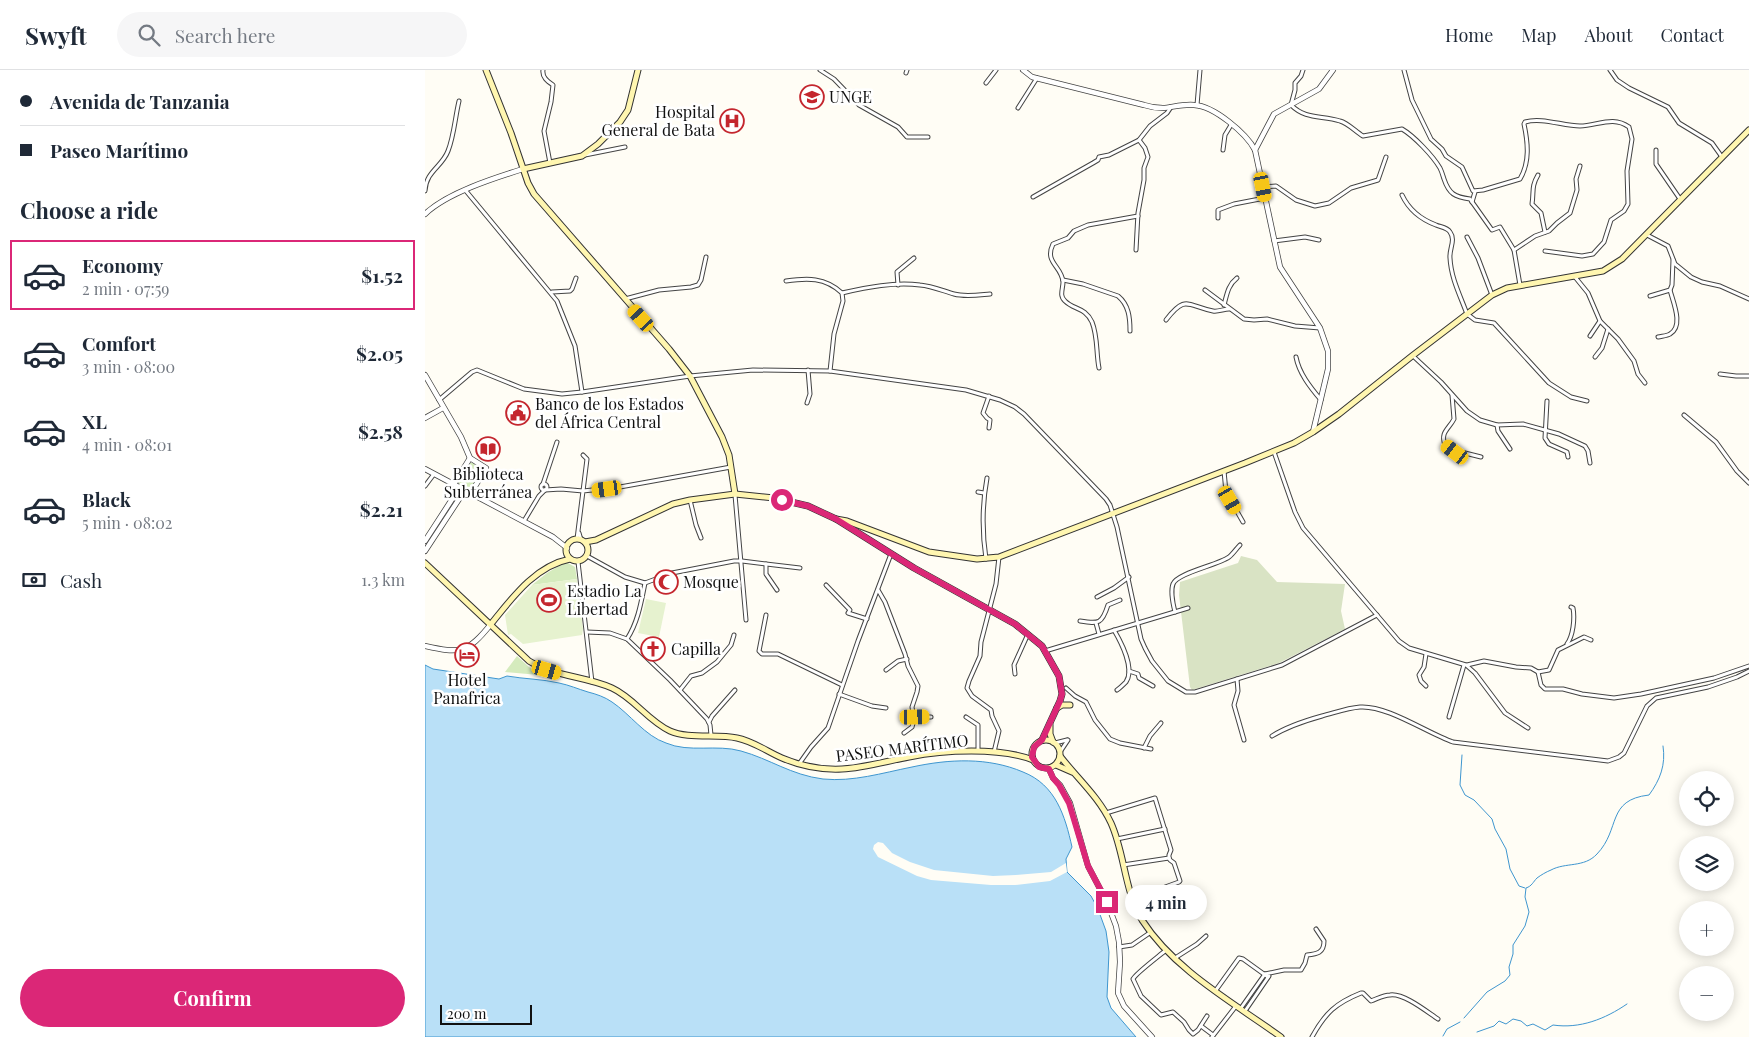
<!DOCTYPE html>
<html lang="en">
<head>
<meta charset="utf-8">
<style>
  body { margin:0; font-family:"Playfair Display",serif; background:#f6f6f7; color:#1f2937; height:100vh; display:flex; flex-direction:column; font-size:19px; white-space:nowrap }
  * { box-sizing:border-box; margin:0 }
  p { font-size:16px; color:#747a83 }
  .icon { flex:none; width:28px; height:28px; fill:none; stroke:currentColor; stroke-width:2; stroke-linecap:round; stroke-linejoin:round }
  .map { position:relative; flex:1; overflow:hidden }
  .panel { display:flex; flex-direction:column; background:#fff; width:425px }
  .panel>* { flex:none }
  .guide { display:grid; align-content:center; height:110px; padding:0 20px; background:#fff }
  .tools { position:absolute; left:1254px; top:701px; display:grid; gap:10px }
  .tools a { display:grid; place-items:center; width:55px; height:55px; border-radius:50%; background:#fff; box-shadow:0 2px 12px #0003; font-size:25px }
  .scale { position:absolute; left:15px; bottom:12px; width:92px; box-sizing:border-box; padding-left:5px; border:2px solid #111; border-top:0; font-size:14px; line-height:18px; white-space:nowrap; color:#111; -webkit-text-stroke:4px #fff; paint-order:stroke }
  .end { position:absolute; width:22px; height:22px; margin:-11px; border:6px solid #db2777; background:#fff; box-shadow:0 0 0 2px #fff }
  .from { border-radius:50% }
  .bubble { position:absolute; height:35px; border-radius:18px; background:#fff; box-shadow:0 2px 12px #0003; font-size:16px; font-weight:700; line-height:35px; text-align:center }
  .car { position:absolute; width:15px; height:30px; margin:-15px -8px; border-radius:6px; box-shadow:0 0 4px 1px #0007; background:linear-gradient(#f5c518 24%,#345 0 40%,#f5c518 0 76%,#345 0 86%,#f5c518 0) }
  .guide b { display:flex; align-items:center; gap:18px; height:48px; font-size:19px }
  .guide b+b { border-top:1px solid #e0e1e3 }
  .guide i { width:12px; height:12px; background:#1f2937 }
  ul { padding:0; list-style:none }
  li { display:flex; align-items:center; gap:15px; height:70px; margin:0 10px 8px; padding:0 10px; border:2px solid transparent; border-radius:0px }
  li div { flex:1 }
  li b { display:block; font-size:19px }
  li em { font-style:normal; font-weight:700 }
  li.current { border-color:#db2777 }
  li>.icon { width:45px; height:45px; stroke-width:1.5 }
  h2 { padding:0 20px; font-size:22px; line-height:60px }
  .pay { display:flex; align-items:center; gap:12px; height:55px; padding:0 20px; font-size:19px }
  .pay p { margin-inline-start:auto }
  .cta { display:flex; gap:10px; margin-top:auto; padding:10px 20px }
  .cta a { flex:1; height:58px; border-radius:30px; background:#db2777; color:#fff; font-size:20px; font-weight:700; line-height:58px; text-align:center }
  header { display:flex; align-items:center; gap:30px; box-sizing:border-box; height:70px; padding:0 25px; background:#fff; border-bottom:1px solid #e0e1e3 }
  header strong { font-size:24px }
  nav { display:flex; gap:28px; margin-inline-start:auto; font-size:18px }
  .search { width:350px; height:45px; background:#f6f6f7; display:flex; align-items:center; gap:12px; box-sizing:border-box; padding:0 18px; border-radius:28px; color:#747a83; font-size:19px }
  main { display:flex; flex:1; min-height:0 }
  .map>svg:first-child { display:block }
</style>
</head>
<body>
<header>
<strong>Swyft</strong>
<div class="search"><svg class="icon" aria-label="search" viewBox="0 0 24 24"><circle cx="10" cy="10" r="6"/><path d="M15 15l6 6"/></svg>Search here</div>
<nav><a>Home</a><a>Map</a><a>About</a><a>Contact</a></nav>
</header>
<main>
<section class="panel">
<div class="guide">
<b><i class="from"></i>Avenida de Tanzania</b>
<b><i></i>Paseo Marítimo</b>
</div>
<h2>Choose a ride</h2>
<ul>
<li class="current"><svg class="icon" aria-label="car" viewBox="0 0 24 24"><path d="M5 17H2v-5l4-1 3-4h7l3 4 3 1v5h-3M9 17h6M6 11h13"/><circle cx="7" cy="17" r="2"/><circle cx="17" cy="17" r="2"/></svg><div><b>Economy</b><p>2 min · 07:59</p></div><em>$1.52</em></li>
<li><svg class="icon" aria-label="car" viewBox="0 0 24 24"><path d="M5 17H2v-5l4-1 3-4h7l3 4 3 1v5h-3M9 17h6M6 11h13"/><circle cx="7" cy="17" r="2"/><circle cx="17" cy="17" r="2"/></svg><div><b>Comfort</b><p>3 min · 08:00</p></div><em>$2.05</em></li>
<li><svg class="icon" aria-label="car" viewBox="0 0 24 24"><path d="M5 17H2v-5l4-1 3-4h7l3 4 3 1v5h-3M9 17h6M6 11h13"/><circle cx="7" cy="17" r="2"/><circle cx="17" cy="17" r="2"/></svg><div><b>XL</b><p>4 min · 08:01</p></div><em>$2.58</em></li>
<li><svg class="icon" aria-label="car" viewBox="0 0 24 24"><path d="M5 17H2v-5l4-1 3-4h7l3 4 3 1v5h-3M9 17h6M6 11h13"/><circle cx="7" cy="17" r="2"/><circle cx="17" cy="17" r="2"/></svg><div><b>Black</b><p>5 min · 08:02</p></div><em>$2.21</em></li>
</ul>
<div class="pay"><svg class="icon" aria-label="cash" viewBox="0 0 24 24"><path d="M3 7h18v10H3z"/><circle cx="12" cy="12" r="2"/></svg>Cash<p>1.3 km</p></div>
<div class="cta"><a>Confirm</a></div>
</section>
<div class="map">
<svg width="1324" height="967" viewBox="0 0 1324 967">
  <rect width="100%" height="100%" fill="#fffdf5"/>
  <g fill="#d5ebbd">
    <polygon points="44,393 48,393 56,399 57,403 48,418 43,419 34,414 33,410"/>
    <polygon points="141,492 150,497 152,509 107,515 122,503"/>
    <polygon points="92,586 104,597 115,604 114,605 80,602"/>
  </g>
  <polygon fill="#d9e3c4" points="816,486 832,490 852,512 920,514 916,541 920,559 854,593 767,620 765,617 754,525 755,512 813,493"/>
  <g fill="#e6f2cf">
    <polygon points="152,509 158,559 157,565 98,574 86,564 83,565 80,545 107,515"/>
    <polygon points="221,529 241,533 234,567 213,563"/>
  </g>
  <path fill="#b9e0f7" stroke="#3f96cf" d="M 0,595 L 8,599 L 74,609 L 82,606 C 99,609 117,609 134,613 C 144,615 153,619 163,622 C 171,624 180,627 187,632 C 205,644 220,666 241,673 C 264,683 292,674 316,681 C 345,689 366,705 398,709 C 428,712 457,703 487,697 C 524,689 563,687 598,702 C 631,715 640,746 647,777 L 641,789 L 642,802 L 666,826 L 673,839 L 681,861 L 684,882 L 682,927 L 686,938 L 711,967 L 0,967 Z"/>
  <polygon fill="#fffdf5" points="453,772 458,773 467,783 485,792 509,800 568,806 591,805 626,802 641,793 642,802 625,811 590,815 566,815 506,810 492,806 453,787 448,779 449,775"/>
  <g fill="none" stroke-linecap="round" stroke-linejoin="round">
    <g stroke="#3f96cf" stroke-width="1">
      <polyline points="1037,685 1035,715 1040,725 1049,730 1067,749 1070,759 1081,779 1085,799 1094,816 1100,818"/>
      <path d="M 1039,948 L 1062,922 L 1080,911 L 1085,905 L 1084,897 L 1088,884 L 1088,875 L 1100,856 L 1104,842 L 1100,827 L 1101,818 C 1107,816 1108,812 1112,808 C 1116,805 1121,802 1126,800 C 1141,792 1159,798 1172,784 C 1196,759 1181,730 1224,725 C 1235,710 1241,695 1238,676"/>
      <path d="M 1052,962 L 1069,956 L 1074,951 L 1081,954 L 1088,949 L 1096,951 L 1102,956 L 1108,954 L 1120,960 L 1128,955 C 1155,959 1180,949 1202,934"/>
      <polyline points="1018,966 1022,959 1035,952"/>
    </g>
    <g stroke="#444" stroke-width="5">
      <g id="minor">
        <path d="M 118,0 C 117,7 122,11 128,15 L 126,32 L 119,61 L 125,93"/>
        <polyline points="395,0 409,9 434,35 473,57 482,67 503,67"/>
        <path d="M 878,0 L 876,6 L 870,13 L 870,20 L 866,35 C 881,50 897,45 915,51 C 923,53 931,62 938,66 L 977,59 C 989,66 1008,86 1015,98 C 1017,102 1018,106 1019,109 C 1024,124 1030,127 1045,129 L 1067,160 L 1075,157 L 1089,180 L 1095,215"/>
        <path d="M 979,0 L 987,30 L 1006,69 L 1017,79 L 1021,86 L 1037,97 L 1048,121 L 1058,120 L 1095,109 C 1105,92 1103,73 1099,54 L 1100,52 C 1117,47 1138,56 1155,56 C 1172,56 1188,45 1204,57 L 1207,69 L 1202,101 L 1203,134 L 1199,141 L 1186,150 L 1179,172 L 1168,184 L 1157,186 L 1120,181"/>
        <polyline points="1185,0 1192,10 1204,18 1243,37 1254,53 1287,73 1297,87"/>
        <polyline points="481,3 482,0"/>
        <polyline points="561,13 571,0"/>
        <polyline points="772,35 775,0"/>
        <polyline points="593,38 612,8"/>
        <polyline points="798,80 800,65 806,55"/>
        <polyline points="1231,80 1231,94 1255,129"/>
        <polyline points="160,85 200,77"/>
        <path d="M 1113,105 C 1106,117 1109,121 1107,134 L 1116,143 L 1120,162"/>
        <polyline points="838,117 851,116 871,130 890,136 904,133 926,118 953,110 961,87"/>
        <path d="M 0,121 C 1,101 17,97 23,81 C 29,66 30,48 34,31"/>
        <polyline points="41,121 132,231 150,276 157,322"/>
        <path d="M 977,125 C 984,140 995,149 1011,155 C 1015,157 1022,157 1025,162 C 1031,170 1024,179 1025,188 C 1026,208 1035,225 1042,244 L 1050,250 L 1069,253 L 1124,313 L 1146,327 L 1162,331"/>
        <polyline points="608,127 668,93 673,90 674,87 684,85 714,70 725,56 742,43 746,37"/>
        <polyline points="1047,132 1050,122"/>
        <polyline points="793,148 793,140 809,134 840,128"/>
        <polyline points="1222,165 1243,176 1250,194 1266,207 1277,212 1295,216 1324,229"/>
        <polyline points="1042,167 1053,188 1067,225"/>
        <polyline points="849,171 880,167 894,170"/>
        <polyline points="711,180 713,143 719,110 719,98 723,87 720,78 714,70"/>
        <polyline points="1089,180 1110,166 1124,161 1132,153 1145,143 1152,120 1151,109 1155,96"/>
        <polyline points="1150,207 1163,223 1175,251 1193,269 1209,291 1213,304 1220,313"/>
        <path d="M 638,210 L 658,214 L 693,226 C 704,235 705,248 705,261"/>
        <path d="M 361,211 C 382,208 400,207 417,223 L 418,231 L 409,264 L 405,301"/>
        <polyline points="473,215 472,202 489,188"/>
        <polyline points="780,220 819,249 829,250 842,249 870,256 895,258"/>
        <polyline points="127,222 145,221 147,219 151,208"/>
        <path d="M 417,223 C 443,217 469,212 495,215 C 507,216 518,221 529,224 C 540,227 553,225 565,224"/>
        <polyline points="1225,226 1245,220 1247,215 1248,190"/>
        <polyline points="200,229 234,220 266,217 273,215 276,210 281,187"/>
        <path d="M 799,235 C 802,224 803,215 812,208"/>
        <path d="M 741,250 C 761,224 762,236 788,241 C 793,242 799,239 804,239"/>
        <polyline points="1165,266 1175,251"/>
        <path d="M 1233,267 C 1237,266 1242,266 1245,264 C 1259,256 1248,232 1245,220"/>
        <polyline points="988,286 1016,312 1042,341 1055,350 1072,355 1098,354 1134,364 1160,376 1163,381 1165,393"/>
        <path d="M 871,287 C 874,303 885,317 896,330"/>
        <polyline points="1170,287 1177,278 1183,259"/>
        <path d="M 674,298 C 671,283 673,267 667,252 C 660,237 649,240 640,231 C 634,226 638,219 638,212 C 637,196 619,193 628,174 L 643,168 L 649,161 L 663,155 L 713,146"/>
        <polyline points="1295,304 1311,306 1324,306"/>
        <path d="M 1027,325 L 1029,349 C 1024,359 1015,362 1020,375 L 1030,382 L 1036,382 L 1056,387"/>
        <polyline points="14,330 47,302 52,300 99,319 137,324 157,322 265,306 328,300 405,301 541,320 575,330 590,337 599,344 681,429 685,435 692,457 716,569 720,578 727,591 743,611 761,622 770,622 857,595 952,545"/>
        <polyline points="1122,331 1120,368 1124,374 1142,382 1143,387"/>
        <polyline points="382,333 385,324 383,300"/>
        <polyline points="1259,345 1291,372 1312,401 1324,413"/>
        <polyline points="1072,355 1073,361 1085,379"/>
        <polyline points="564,358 565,350 562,348 558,343 564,326"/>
        <polyline points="849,382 870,442 878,458 974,571 984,578 1041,595 1050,603 1080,643 1103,658"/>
        <polyline points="799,401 801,422 818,452"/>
        <circle cx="119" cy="417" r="3"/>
        <polyline points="118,414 132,372"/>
        <polyline points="0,416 9,404"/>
        <polyline points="120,420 136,419 158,421 162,389 158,385"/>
        <polyline points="553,422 559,423"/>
        <polyline points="310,425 321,550"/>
        <polyline points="265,430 271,455 276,468"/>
        <polyline points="99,451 114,426 120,420"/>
        <polyline points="154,463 156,470"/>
        <polyline points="152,469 158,421 195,417 306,397"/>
        <polyline points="162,486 200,507 220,513 247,503 309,491 317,491 375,498"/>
        <path d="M 561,489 C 557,462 557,435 562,408"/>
        <polyline points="153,492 167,612"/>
        <polyline points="341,494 341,504 352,520"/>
        <polyline points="401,515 425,540 423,543 442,549"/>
        <polyline points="453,520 460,532 480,584 483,596 493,616 492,622 487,637 489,650 487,657 479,663"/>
        <polyline points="672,527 689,518 704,507"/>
        <path d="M 750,542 C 748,534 745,522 748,514 C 752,503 793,495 804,487 C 808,484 811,479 815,475"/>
        <polyline points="341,545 334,581 337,584 353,584 417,615"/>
        <path d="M 655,551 C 674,554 677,554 683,535 L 695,530"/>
        <polyline points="671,553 674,564"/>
        <path d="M 689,560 C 696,572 710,599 701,612 C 698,615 695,618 692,620"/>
        <polyline points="162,562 185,563 202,569 245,610 282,649 285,655 286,665"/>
        <path d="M 202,569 C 213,552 216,533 220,513"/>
        <path d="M 1142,574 C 1148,566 1150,549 1148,538 L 1146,537"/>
        <polyline points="620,581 763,538"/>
        <polyline points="1001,584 999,597 994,605 996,611 1001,616"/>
        <polyline points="1042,595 1059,591 1091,597 1106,598 1113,602 1124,600 1133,580 1159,567 1166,570"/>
        <polyline points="461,600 473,591 482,589"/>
        <polyline points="704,601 713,604 714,608 728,616"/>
        <polyline points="1113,602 1116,615 1120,619 1138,619 1157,624 1189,628 1216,624 1289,608 1324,596"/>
        <polyline points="590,604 589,595 603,564"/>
        <polyline points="812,609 813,621 809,635 819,670"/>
        <polyline points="641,618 650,626 661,632 670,650 685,669 695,673 726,679"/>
        <polyline points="255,620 266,606 277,603 292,592 306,575 309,565"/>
        <polyline points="414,624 447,636 461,638"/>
        <polyline points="490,647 506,647"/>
        <polyline points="541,647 553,655 553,681"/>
        <polyline points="1024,647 1039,595"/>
        <polyline points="284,652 287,646 310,620"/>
        <path d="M 847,666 C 863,656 879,651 897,646 C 909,643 922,638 935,637 C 962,635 1002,663 1028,672 L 1183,691 L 1194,687 L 1199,683 L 1222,636 L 1231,628 L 1283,617 L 1312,607 L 1324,601"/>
        <polyline points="630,673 642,670"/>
        <polyline points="719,678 725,666 736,653"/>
        <polyline points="569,682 574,661 567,646 566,640 547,626 542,618 544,611 555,586 556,572 571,514 574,487"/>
        <polyline points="635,682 643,670"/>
        <polyline points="374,694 386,677 403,658 433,571 466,484"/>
        <polyline points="681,743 730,728 746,780 744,785 744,788"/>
        <polyline points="692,769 740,759"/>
        <polyline points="698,795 744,788"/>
        <polyline points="707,829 754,812 755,811 749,793 745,790 744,788"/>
        <polyline points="694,877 707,875 726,862"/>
        <path d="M 741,880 C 734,886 710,904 708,909 L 716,926 L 736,945 L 748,942 L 759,952 L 764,960 L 768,964 L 773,960 L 782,946"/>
        <polyline points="750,888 772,874 781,866"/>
        <path d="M 840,904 L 859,900 L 876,900 L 880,893 L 882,885 C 892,884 899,883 899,871 L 891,859"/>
        <polyline points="791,920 814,888 818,889 843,907"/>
        <polyline points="816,938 840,904"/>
        <polyline points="820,941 844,906"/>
        <polyline points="776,956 788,965"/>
        <polyline points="787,967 811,936"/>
        <path d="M 887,967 C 900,943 911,933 936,923 L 938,923 L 946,931 C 952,929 958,925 965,925 C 979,923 1001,941 1013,949"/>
      </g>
    </g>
    <g stroke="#444" stroke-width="6">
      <g id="tertiary">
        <path d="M 598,0 L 607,7 L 719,35 C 725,37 731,38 738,38 C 748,37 759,34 769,35 C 789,36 821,63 830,80 L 855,197 L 895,258 L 903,281 L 903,299 L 888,362"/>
        <polyline points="830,80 849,44 894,19 908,0"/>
        <path d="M 0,144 C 22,123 69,108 98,99"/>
        <polyline points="0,305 36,367 45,388 61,398 46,423"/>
        <polyline points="0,348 18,338"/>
        <polyline points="0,399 128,467 142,478"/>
        <polyline points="29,414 45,388"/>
        <polyline points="0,471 35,417"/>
        <polyline points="0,481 40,420"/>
        <path d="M 0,576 C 35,584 43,583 66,554"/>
        <polyline points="624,699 628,708 635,715 645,733 663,796 682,832 691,856 694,872 695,892 693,923 699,936 727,967"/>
      </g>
    </g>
    <g stroke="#333" stroke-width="7">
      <g id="secondary">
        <polyline points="61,0 86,63 103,113 109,124 244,279 265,306 297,367 304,385 310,424"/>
        <polyline points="98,99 157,86 173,74 195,52 203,40 213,0"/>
        <polyline points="411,449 422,451 504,482 552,489 574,487 820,393 869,373 888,362 914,344 987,286 1067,225 1082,218 1178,201 1197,189 1324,60"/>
        <circle cx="152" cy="480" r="11"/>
        <polyline points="160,472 171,470 248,434 265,430 310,424 349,428 383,436 411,449 489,498 590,554 617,576 634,606 637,624 635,631 617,670"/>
        <path d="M 0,493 L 104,591 C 130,607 160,606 187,618 C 209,628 223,651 245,661 C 262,669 292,664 312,668 C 328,671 343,682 357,688 C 376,696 397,700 417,699 C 439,698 462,691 484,687 C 518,680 575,677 608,690"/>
        <path d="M 66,554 C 87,528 110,496 145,489"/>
        <polyline points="632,638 637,635 645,635"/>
        <polyline points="625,655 625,664 628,672"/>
        <circle cx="621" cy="684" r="14"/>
        <path d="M 635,686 C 652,708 674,727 686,753 C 700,784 699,820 717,850 C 749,900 809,933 856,967"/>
        <polyline points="631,695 647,702"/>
      </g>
    </g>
    <use href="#minor" stroke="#fff" stroke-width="3"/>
    <use href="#tertiary" stroke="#fff" stroke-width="4.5"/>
    <use href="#secondary" stroke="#fff6b0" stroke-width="5"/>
  </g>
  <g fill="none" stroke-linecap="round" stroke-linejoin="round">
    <polyline stroke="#db2777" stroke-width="6" points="357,430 383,436 411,449 489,498 590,554 617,576 634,606 637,624 635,631 617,670 609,677 607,687 614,697 624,699 628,708 634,715 644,733 663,796 682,832"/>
  </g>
  <defs>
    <g id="university-ring" transform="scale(1.25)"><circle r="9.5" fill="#fff" stroke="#c4262e" stroke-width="1.5"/><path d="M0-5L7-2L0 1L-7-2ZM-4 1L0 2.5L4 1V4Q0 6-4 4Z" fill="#c4262e"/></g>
    <g id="hospital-ring" transform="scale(1.25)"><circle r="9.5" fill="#fff" stroke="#c4262e" stroke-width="1.5"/><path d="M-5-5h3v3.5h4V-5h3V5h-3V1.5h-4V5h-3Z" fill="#c4262e"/></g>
    <g id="civic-ring" transform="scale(1.25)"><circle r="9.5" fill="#fff" stroke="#c4262e" stroke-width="1.5"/><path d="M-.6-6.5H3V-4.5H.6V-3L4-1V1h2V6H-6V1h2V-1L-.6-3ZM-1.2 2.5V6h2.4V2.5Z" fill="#c4262e"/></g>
    <g id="library-ring" transform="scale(1.25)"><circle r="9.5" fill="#fff" stroke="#c4262e" stroke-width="1.5"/><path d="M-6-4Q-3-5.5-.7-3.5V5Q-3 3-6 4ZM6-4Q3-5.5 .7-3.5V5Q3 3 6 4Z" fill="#c4262e"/></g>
    <g id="mosque-ring" transform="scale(1.25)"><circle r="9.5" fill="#fff" stroke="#c4262e" stroke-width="1.5"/><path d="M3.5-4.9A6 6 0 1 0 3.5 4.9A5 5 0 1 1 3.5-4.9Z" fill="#c4262e"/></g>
    <g id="stadium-ring" transform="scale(1.25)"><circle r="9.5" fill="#fff" stroke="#c4262e" stroke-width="1.5"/><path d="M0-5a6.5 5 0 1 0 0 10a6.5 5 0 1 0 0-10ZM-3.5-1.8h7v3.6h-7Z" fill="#c4262e"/></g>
    <g id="church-ring" transform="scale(1.25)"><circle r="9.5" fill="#fff" stroke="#c4262e" stroke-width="1.5"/><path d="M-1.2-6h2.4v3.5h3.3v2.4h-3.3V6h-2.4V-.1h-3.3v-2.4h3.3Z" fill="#c4262e"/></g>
    <g id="hotel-ring" transform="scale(1.25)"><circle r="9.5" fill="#fff" stroke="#c4262e" stroke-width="1.5"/><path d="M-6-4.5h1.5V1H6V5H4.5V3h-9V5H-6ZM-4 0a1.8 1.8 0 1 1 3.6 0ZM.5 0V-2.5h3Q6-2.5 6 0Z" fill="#c4262e"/></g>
  </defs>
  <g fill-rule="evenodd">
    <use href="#university-ring" x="387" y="27"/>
    <use href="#hospital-ring" x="307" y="51"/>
    <use href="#civic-ring" x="93" y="343"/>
    <use href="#library-ring" x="63" y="379"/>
    <use href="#mosque-ring" x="241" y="512"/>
    <use href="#stadium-ring" x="124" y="530"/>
    <use href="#church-ring" x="228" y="579"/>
    <use href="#hotel-ring" x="42" y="585"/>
  </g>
  <g text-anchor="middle" stroke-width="5" stroke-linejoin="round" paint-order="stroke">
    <g font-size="16" fill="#111" stroke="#fff" text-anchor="start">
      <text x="404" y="33">UNGE</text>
      <text x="290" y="48" text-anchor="end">Hospital<tspan x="290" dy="18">General de Bata</tspan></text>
      <text x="110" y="340">Banco de los Estados<tspan x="110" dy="18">del África Central</tspan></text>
      <text x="63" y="410" text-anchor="middle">Biblioteca<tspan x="63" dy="18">Subterránea</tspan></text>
      <text x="258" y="518">Mosque</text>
      <text x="142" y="527">Estadio La<tspan x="142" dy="18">Libertad</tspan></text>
      <text x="246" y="585">Capilla</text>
      <text x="42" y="616" text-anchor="middle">Hotel<tspan x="42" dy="18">Panafrica</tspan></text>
    </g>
    <g font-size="16" fill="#111" stroke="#fff">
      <text transform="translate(477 678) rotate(-7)" y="6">PASEO MARÍTIMO</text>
    </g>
  </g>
</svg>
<div class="tools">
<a><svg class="icon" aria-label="locate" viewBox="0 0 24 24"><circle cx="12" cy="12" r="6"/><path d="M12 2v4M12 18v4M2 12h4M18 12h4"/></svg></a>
<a><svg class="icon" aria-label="layers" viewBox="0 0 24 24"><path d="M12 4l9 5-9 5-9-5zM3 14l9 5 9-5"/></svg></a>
<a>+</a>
<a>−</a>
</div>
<div class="scale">200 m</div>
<i class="end from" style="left:357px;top:430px"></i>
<i class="end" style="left:682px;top:832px"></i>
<div class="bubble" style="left:700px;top:815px;width:82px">4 min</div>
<i class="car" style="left:838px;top:117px;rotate:169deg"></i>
<i class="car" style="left:216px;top:248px;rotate:318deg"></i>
<i class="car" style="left:1030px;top:382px;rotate:307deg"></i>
<i class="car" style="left:182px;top:419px;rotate:262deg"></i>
<i class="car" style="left:805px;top:430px;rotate:150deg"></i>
<i class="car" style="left:122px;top:600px;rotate:106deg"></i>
<i class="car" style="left:490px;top:647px;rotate:89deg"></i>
</div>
</main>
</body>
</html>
